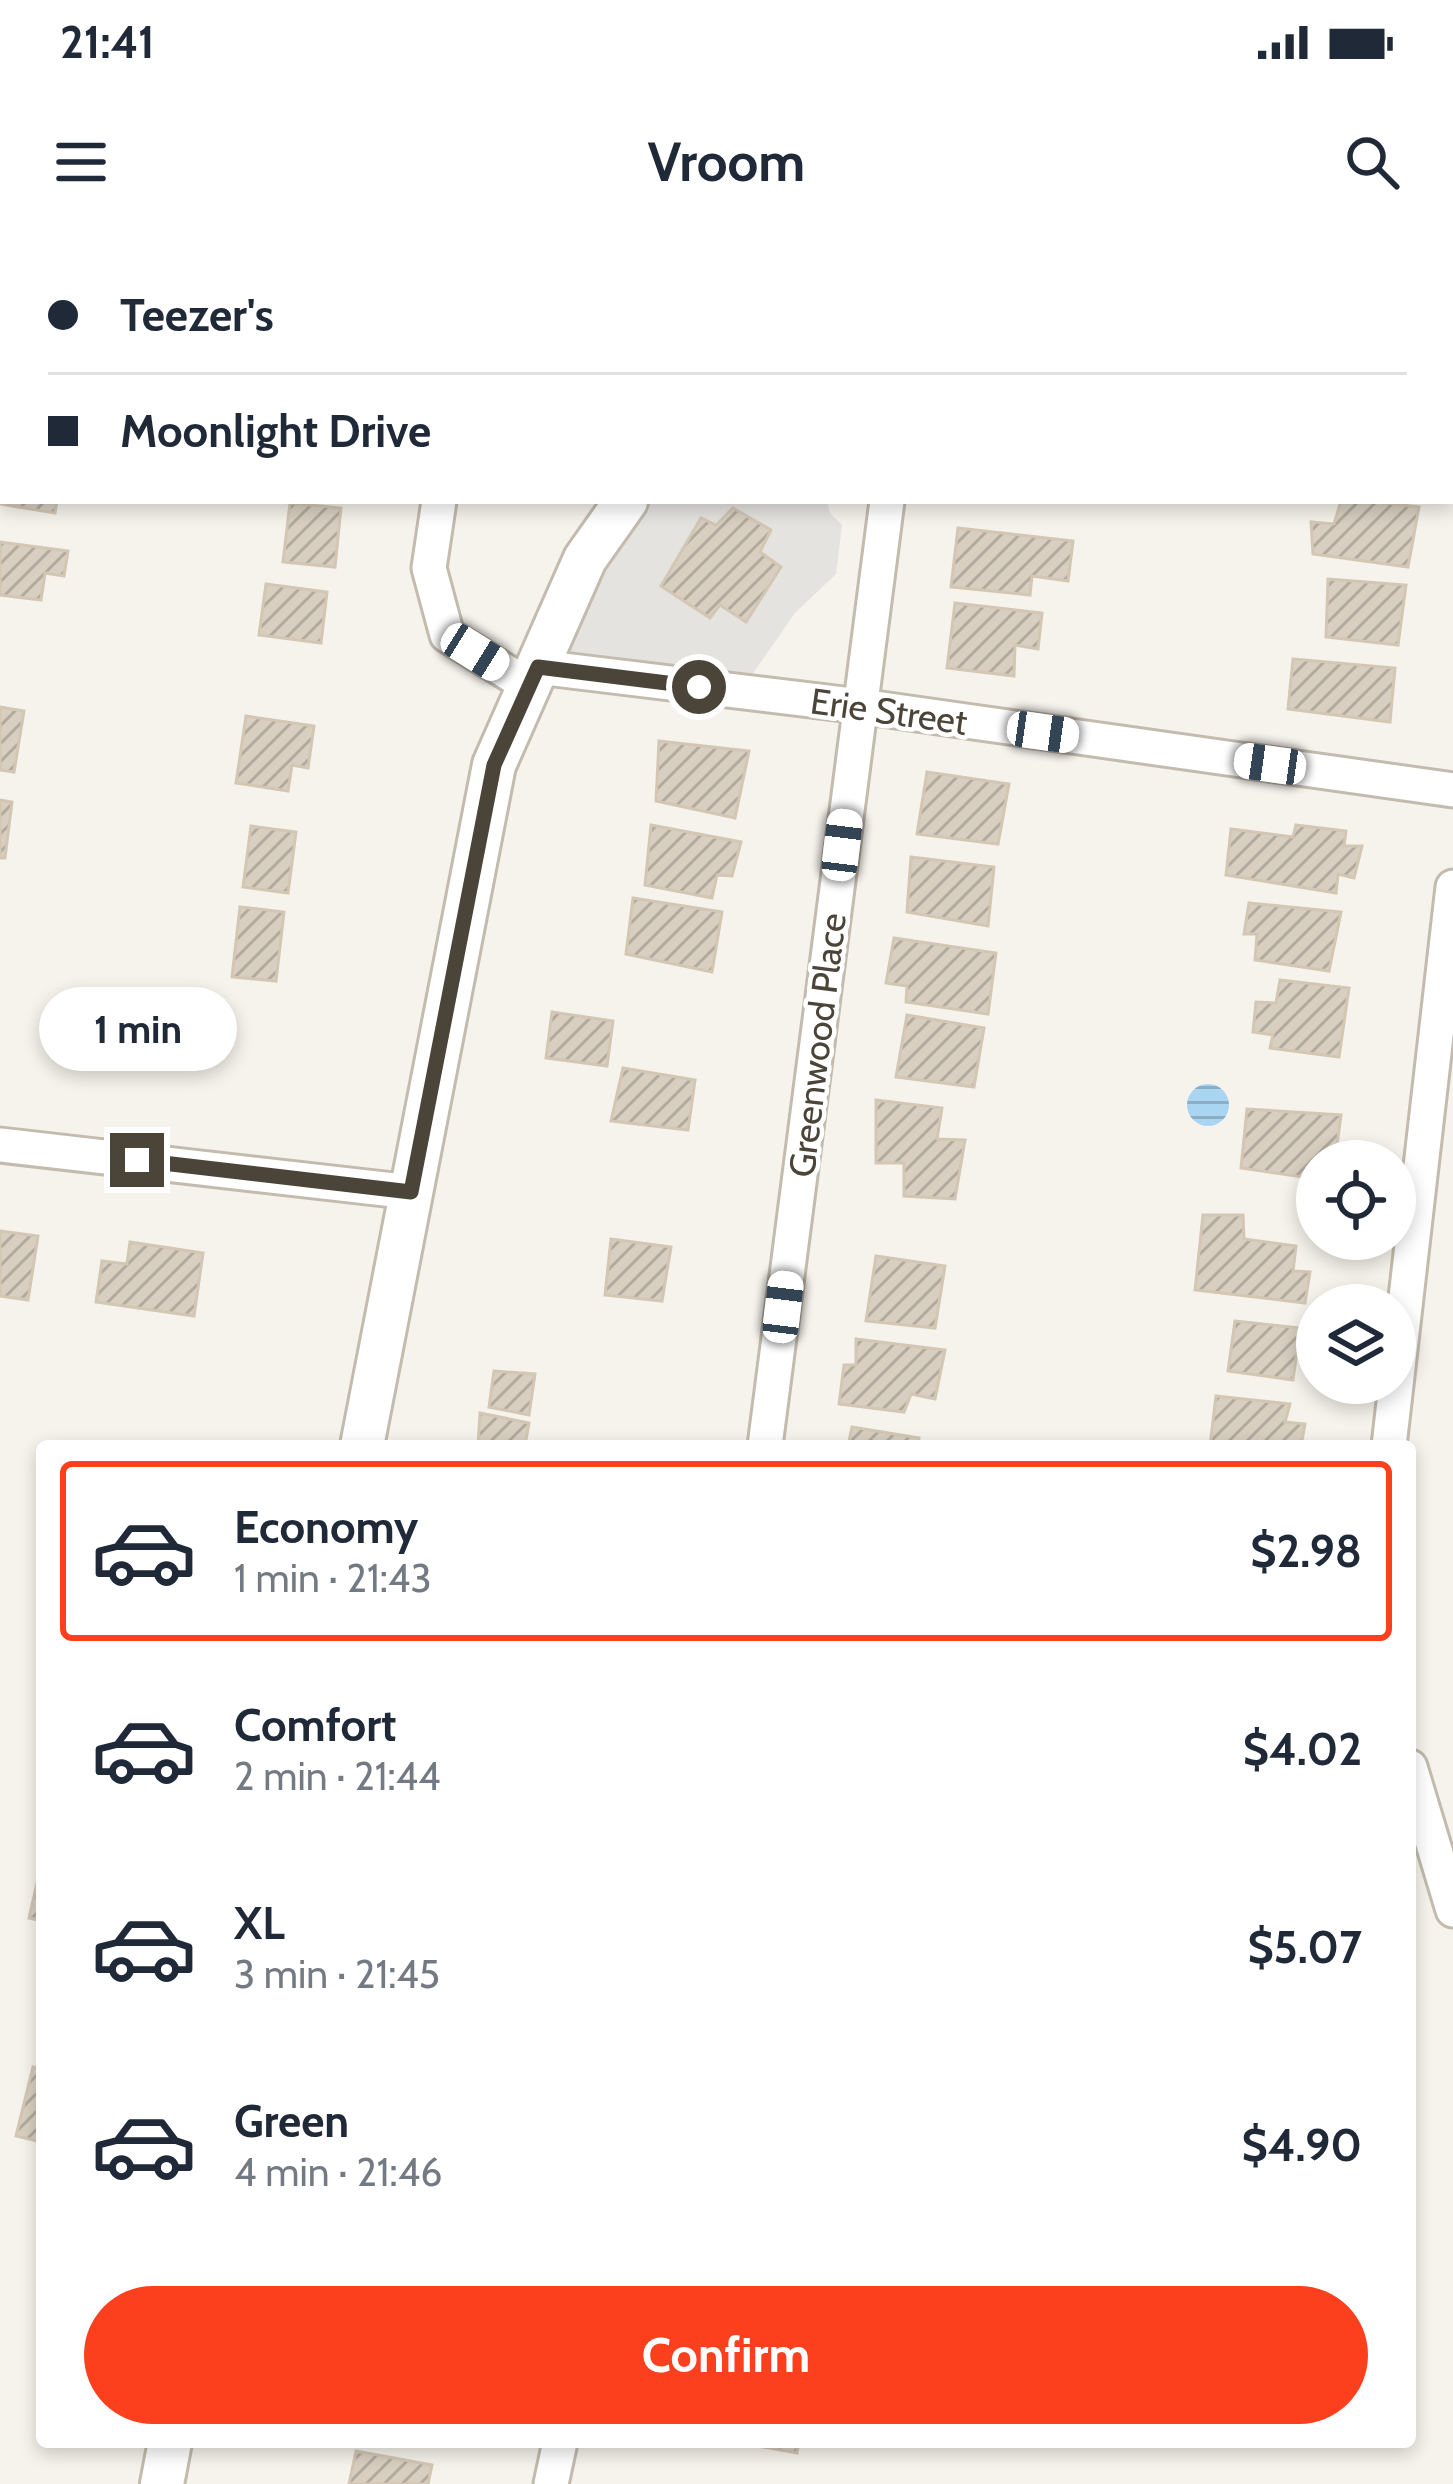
<!DOCTYPE html>
<html lang="en">
<head>
<meta charset="utf-8">
<style>
  body { margin:0; font-family:Cabin,sans-serif; background:#f6f6f7; color:#1f2937; height:100vh; display:flex; flex-direction:column; font-size:45px; white-space:nowrap }
  * { box-sizing:border-box; margin:0 }
  p { font-size:39px; color:#747a83 }
  .icon { flex:none; width:66px; height:66px; fill:none; stroke:currentColor; stroke-width:2; stroke-linecap:round; stroke-linejoin:round }
  .map { position:relative; flex:1; overflow:hidden }
  .panel { position:absolute; left:36px; top:1200px; width:1380px; height:1008px; display:flex; flex-direction:column; background:#fff; border-radius:12px; box-shadow:0 6px 18px #0003 }
  .panel>* { flex:none }
  .guide { position:absolute; left:0px; top:0px; width:1455px; height:264px; box-shadow:0 6px 18px #0003; display:grid; align-content:center; height:264px; padding:0 48px; background:#fff }
  .fabs { position:absolute; left:1296px; top:900px; display:grid; gap:24px }
  .fabs a { display:grid; place-items:center; width:120px; height:120px; border-radius:50%; background:#fff; box-shadow:0 6px 18px #0003; font-size:60px }
  .end { position:absolute; width:54px; height:54px; margin:-27px; border:15px solid #4b4439; background:#fff; box-shadow:0 0 0 6px #fff }
  .from { border-radius:50% }
  .bubble { position:absolute; height:84px; border-radius:42px; background:#fff; box-shadow:0 6px 18px #0003; font-size:39px; font-weight:700; line-height:84px; text-align:center }
  .car { position:absolute; width:36px; height:72px; margin:-36px -18px; border-radius:15px; box-shadow:0 0 9px 3px #0007; background:linear-gradient(#fff 24%,#345 0 40%,#fff 0 76%,#345 0 86%,#fff 0) }
  .guide b { display:flex; align-items:center; gap:42px; height:114px; font-size:45px }
  .guide b+b { border-top:3px solid #e0e1e3 }
  .guide i { width:30px; height:30px; background:#1f2937 }
  ul { padding:21px 0 0; list-style:none }
  li { display:flex; align-items:center; gap:36px; height:180px; margin:0 24px 18px; padding:0 24px; border:6px solid transparent; border-radius:12px }
  li div { flex:1 }
  li b { display:block; font-size:45px }
  li em { font-style:normal; font-weight:700 }
  li.selected { border-color:#fc3f1d }
  li>.icon { width:108px; height:108px; stroke-width:1.5 }
  .button { display:flex; gap:24px; margin-top:auto; padding:24px 48px }
  .button a { flex:1; height:138px; border-radius:72px; background:#fc3f1d; color:#fff; font-size:48px; font-weight:700; line-height:138px; text-align:center }
  .status { display:flex; justify-content:space-between; align-items:center; height:84px; padding:0 60px; background:#fff; direction:ltr }
  .status svg { height:33px; fill:currentColor }
  header { display:flex; justify-content:space-between; align-items:center; height:156px; padding:0 48px; background:#fff; font-size:54px; font-weight:700 }
  .map>svg:first-child { display:block }
</style>
</head>
<body>
<div class="status"><b>21:41</b><svg viewBox="0 0 49 12"><path d="M0 12V9h3v3zM5 12V6h3v6zM10 12V3h3v9zM15 12V0h3v12zM26 1h20v11H26zM47 4h2v5h-2z"/></svg></div>
<header><svg class="icon" aria-label="menu" viewBox="0 0 24 24"><path d="M4 6h16M4 12h16M4 18h16"/></svg>Vroom<svg class="icon" aria-label="search" viewBox="0 0 24 24"><circle cx="10" cy="10" r="6"/><path d="M15 15l6 6"/></svg></header>
<div class="map">
<svg width="1453" height="2244" viewBox="0 0 1453 2244">
  <defs>
    <pattern id="water-rules" width="6" height="5" patternUnits="userSpaceOnUse" patternTransform="scale(3)"><rect width="6" height="5" fill="#a9d4f2"/><path d="M0 2.5h6" fill="none" stroke="#8caec5"/></pattern>
    <pattern id="building-hatch" width="6" height="6" patternUnits="userSpaceOnUse" patternTransform="scale(3)"><rect width="6" height="6" fill="#d8cfc1"/><path d="M-1 1l2-2M0 6l6-6M5 7l2-2" fill="none" stroke="#b1aa9e"/></pattern>
  </defs>
  <rect width="100%" height="100%" fill="#f6f3ec"/>
  <polygon fill="#e5e3e0" points="626,261 827,261 830,273 842,285 836,334 795,373 740,452 538,427"/>
  <circle fill="url(#water-rules)" cx="1208" cy="865" r="21"/>
  <g fill="url(#building-hatch)" stroke="#d3c7b4" stroke-width="3">
    <polygon points="15,0 100,0 100,3 14,3"/>
    <polygon points="541,0 648,0 648,3 540,3"/>
    <polygon points="1105,0 1194,0 1189,3 1107,3"/>
    <polygon points="3,219 3,261 57,261 55,273 0,264"/>
    <polygon points="1341,261 1370,261 1419,267 1408,327 1313,314 1311,282 1334,284"/>
    <polygon points="290,263 341,268 335,327 283,322"/>
    <polygon points="733,268 771,290 760,312 781,327 746,382 720,365 710,378 661,346 701,278 716,285"/>
    <polygon points="958,288 1073,301 1068,341 1032,336 1030,355 951,347"/>
    <polygon points="0,302 68,311 64,336 45,333 41,360 0,355"/>
    <polygon points="1328,339 1406,345 1398,405 1326,397"/>
    <polygon points="266,344 327,352 321,403 259,395"/>
    <polygon points="955,363 1042,373 1038,409 1015,405 1014,436 947,428"/>
    <polygon points="1293,419 1395,428 1390,482 1288,469"/>
    <polygon points="0,467 24,471 14,532 0,530"/>
    <polygon points="246,476 314,486 308,528 292,525 288,551 236,543"/>
    <polygon points="659,501 749,511 735,578 656,561"/>
    <polygon points="927,532 1009,544 998,604 917,594"/>
    <polygon points="0,560 12,562 5,618 0,618"/>
    <polygon points="651,585 741,602 732,636 717,635 712,658 645,645"/>
    <polygon points="1296,585 1346,591 1344,606 1362,606 1354,638 1338,634 1336,653 1226,635 1231,589 1293,597"/>
    <polygon points="251,586 296,592 288,653 243,647"/>
    <polygon points="911,617 994,627 988,686 907,672"/>
    <polygon points="633,658 722,672 712,732 626,714"/>
    <polygon points="1249,663 1341,672 1329,731 1255,720 1257,694 1244,694"/>
    <polygon points="240,667 284,672 276,741 232,737"/>
    <polygon points="894,698 996,713 988,774 906,762 907,746 886,743"/>
    <polygon points="1280,740 1349,748 1339,817 1270,808 1273,795 1253,792 1256,762 1276,763"/>
    <polygon points="552,772 613,781 607,826 546,818"/>
    <polygon points="907,775 984,788 974,847 896,837"/>
    <polygon points="623,828 695,840 688,890 611,881"/>
    <polygon points="876,860 942,868 937,899 965,900 955,959 904,956 904,923 876,923"/>
    <polygon points="1247,869 1341,875 1335,921 1317,921 1317,939 1241,928"/>
    <polygon points="1203,975 1243,975 1244,999 1296,1006 1293,1031 1310,1032 1305,1063 1195,1050"/>
    <polygon points="0,991 38,996 28,1060 0,1056"/>
    <polygon points="611,999 671,1007 662,1061 605,1055"/>
    <polygon points="130,1002 203,1013 194,1076 96,1062 102,1021 127,1024"/>
    <polygon points="876,1016 945,1026 935,1088 866,1081"/>
    <polygon points="1235,1081 1300,1088 1293,1140 1228,1131"/>
    <polygon points="856,1099 945,1110 935,1159 911,1154 904,1172 839,1164 844,1125 856,1125"/>
    <polygon points="494,1131 535,1134 529,1175 489,1167"/>
    <polygon points="1216,1156 1290,1164 1285,1182 1305,1184 1301,1206 1210,1206"/>
    <polygon points="480,1173 529,1183 525,1206 478,1206"/>
    <polygon points="852,1187 919,1198 918,1206 848,1206"/>
    <polygon points="42,1621 42,1681 29,1678"/>
    <polygon points="33,1827 42,1829 42,1902 16,1896"/>
    <polygon points="735,2202 799,2202 797,2213"/>
    <polygon points="356,2211 432,2225 428,2244 349,2244"/>
  </g>
  <g fill="none" stroke-linecap="round" stroke-linejoin="round">
    <g stroke="#c2bbae" stroke-width="39">
      <g id="minor">
        <polyline points="476,3 476,0"/>
        <polyline points="914,3 914,0"/>
        <polyline points="439,261 429,328 447,395 529,446"/>
        <polyline points="538,427 860,466 1453,550"/>
        <polyline points="0,905 411,952"/>
        <polyline points="765,1206 887,261"/>
        <polyline points="1389,1206 1453,647"/>
        <polyline points="1410,1527 1453,1670"/>
        <polyline points="551,2244 560,2202"/>
      </g>
    </g>
    <g stroke="#c2bbae" stroke-width="48">
      <g id="tertiary">
        <polyline points="845,3 849,0"/>
        <polyline points="362,1206 494,525 585,319 626,261"/>
        <polyline points="162,2244 170,2202"/>
      </g>
    </g>
    <use href="#minor" stroke="#fff" stroke-width="33"/>
    <use href="#tertiary" stroke="#fff" stroke-width="42"/>
  </g>
  <g fill="none" stroke-linecap="round" stroke-linejoin="round">
    <polyline stroke="#4b4439" stroke-width="15" points="137,920 411,952 494,525 538,427 699,447"/>
  </g>
  <g text-anchor="middle" stroke-width="9" stroke-linejoin="round" paint-order="stroke">
    <g font-size="36" fill="#4b4439" stroke="#fff">
      <text transform="translate(889 471) rotate(8)" y="13">Erie Street</text>
      <text transform="translate(817 805) rotate(-83)" y="13">Greenwood Place</text>
    </g>
  </g>
</svg>
<div class="fabs">
<a><svg class="icon" aria-label="locate" viewBox="0 0 24 24"><circle cx="12" cy="12" r="6"/><path d="M12 2v4M12 18v4M2 12h4M18 12h4"/></svg></a>
<a><svg class="icon" aria-label="layers" viewBox="0 0 24 24"><path d="M12 4l9 5-9 5-9-5zM3 14l9 5 9-5"/></svg></a>
</div>
<i class="end from" style="left:699px;top:447px"></i>
<i class="end" style="left:137px;top:920px"></i>
<div class="bubble" style="left:39px;top:747px;width:198px">1 min</div>
<i class="car" style="left:475px;top:412px;rotate:122deg"></i>
<i class="car" style="left:1043px;top:492px;rotate:98deg"></i>
<i class="car" style="left:1270px;top:524px;rotate:278deg"></i>
<i class="car" style="left:842px;top:605px;rotate:7deg"></i>
<i class="car" style="left:783px;top:1067px;rotate:7deg"></i>
<div class="guide">
<b><i class="from"></i>Teezer's</b>
<b><i></i>Moonlight Drive</b>
</div>
<section class="panel">
<ul>
<li class="selected"><svg class="icon" aria-label="car" viewBox="0 0 24 24"><path d="M5 17H2v-5l4-1 3-4h7l3 4 3 1v5h-3M9 17h6M6 11h13"/><circle cx="7" cy="17" r="2"/><circle cx="17" cy="17" r="2"/></svg><div><b>Economy</b><p>1 min · 21:43</p></div><em>$2.98</em></li>
<li><svg class="icon" aria-label="car" viewBox="0 0 24 24"><path d="M5 17H2v-5l4-1 3-4h7l3 4 3 1v5h-3M9 17h6M6 11h13"/><circle cx="7" cy="17" r="2"/><circle cx="17" cy="17" r="2"/></svg><div><b>Comfort</b><p>2 min · 21:44</p></div><em>$4.02</em></li>
<li><svg class="icon" aria-label="car" viewBox="0 0 24 24"><path d="M5 17H2v-5l4-1 3-4h7l3 4 3 1v5h-3M9 17h6M6 11h13"/><circle cx="7" cy="17" r="2"/><circle cx="17" cy="17" r="2"/></svg><div><b>XL</b><p>3 min · 21:45</p></div><em>$5.07</em></li>
<li><svg class="icon" aria-label="car" viewBox="0 0 24 24"><path d="M5 17H2v-5l4-1 3-4h7l3 4 3 1v5h-3M9 17h6M6 11h13"/><circle cx="7" cy="17" r="2"/><circle cx="17" cy="17" r="2"/></svg><div><b>Green</b><p>4 min · 21:46</p></div><em>$4.90</em></li>
</ul>
<div class="button"><a>Confirm</a></div>
</section>
</div>
</body>
</html>
